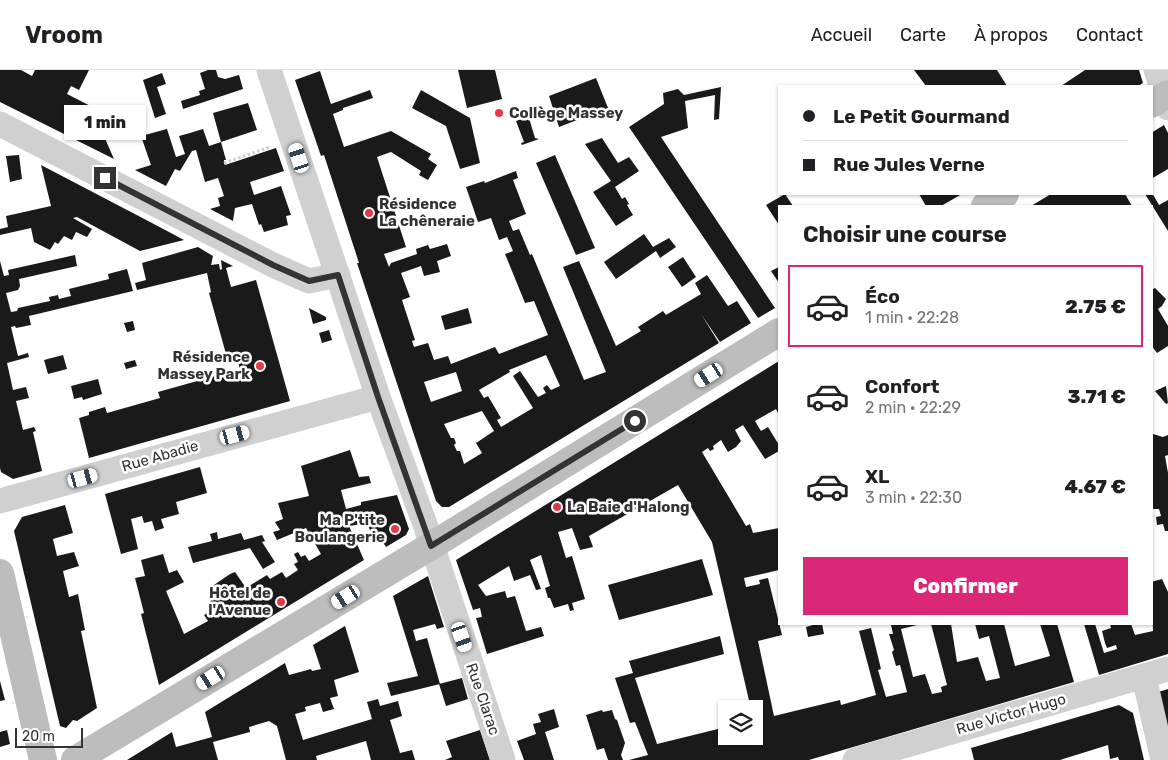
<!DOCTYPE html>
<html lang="fr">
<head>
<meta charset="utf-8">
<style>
  body { margin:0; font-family:Rubik,sans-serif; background:#f2f2f2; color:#202124; height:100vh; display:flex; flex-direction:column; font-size:19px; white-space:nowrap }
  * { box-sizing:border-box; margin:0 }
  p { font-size:16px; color:#757577 }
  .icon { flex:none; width:28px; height:28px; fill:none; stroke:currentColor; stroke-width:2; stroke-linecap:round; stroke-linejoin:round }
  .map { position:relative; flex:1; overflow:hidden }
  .sheet { position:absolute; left:778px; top:135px; width:375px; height:420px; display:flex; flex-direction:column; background:#fff; border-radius:0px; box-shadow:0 1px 4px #0004 }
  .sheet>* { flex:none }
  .top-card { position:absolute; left:778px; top:15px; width:375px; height:110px; border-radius:0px; box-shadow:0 1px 4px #0004; display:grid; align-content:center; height:110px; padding:0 25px; background:#fff }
  .fabs { position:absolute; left:718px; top:630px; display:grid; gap:10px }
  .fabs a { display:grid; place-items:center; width:45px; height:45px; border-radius:0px; background:#fff; box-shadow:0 1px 4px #0004; font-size:25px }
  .scale { position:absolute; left:15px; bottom:12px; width:68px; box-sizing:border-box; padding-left:5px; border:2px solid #333; border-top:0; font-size:14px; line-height:18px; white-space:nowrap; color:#333; -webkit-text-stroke:4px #fff; paint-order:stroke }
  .end { position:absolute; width:22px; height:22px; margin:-11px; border:6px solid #333; background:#fff; box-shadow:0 0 0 2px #fff }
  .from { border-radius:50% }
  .bubble { position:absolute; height:35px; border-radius:0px; background:#fff; box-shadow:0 1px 4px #0004; font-size:16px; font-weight:800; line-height:35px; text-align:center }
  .car { position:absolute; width:15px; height:30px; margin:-15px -8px; border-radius:6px; box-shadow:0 0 4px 1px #0007; background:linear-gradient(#fff 24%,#345 0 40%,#fff 0 76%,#345 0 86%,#fff 0) }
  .top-card b { display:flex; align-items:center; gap:18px; height:48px; font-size:19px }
  .top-card b+b { border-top:1px solid #e0e0e0 }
  .top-card i { width:12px; height:12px; background:#202124 }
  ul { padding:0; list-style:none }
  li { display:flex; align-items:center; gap:15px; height:82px; margin:0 10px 8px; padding:0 15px; border:2px solid transparent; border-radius:0px }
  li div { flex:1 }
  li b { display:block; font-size:19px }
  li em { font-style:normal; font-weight:800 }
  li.current { border-color:#db2777 }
  li>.icon { width:45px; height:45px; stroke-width:1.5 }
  h2 { padding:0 25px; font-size:22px; line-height:60px }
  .button { display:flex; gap:10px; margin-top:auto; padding:10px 25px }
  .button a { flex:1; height:58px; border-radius:0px; background:#db2777; color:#fff; font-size:20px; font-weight:800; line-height:58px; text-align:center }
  header { display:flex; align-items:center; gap:30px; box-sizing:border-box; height:70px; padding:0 25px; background:#fff; border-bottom:1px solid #e0e0e0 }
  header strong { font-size:24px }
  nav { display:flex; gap:28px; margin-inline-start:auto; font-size:18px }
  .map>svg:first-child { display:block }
</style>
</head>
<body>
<header>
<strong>Vroom</strong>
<nav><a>Accueil</a><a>Carte</a><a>À propos</a><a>Contact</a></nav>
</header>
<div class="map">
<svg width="1168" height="690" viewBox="0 0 1168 690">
  <rect width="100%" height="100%" fill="#fff"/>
  <g fill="#1a1a1a" fill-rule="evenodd">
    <polygon points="0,0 21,0 32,6 35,0 89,0 79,20 71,16 67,24 118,50 113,61 103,64 114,89 0,32"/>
    <polygon points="208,0 216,0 218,7 225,9 239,5 243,19 183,39 181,31 200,25 199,21 205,19 200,3"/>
    <polygon points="458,0 495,0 502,29 467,38"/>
    <polygon points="914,0 997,0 1007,16 926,16"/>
    <polygon points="1085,0 1139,0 1143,13 1138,16 1061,16"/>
    <path d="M 320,1 L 331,34 L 370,20 L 373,28 L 343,38 L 343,40 L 333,44 L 344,77 L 391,61 L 431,84 L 428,89 L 437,95 L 428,110 L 419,105 L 421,101 L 391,82 L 377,87 L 406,177 L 384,184 L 389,197 L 391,193 L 417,184 L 416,179 L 428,175 L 430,179 L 447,174 L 451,186 L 437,191 L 440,202 L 424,206 L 421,196 L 401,203 L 410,227 L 402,230 L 415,270 L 412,271 L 414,277 L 428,273 L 434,290 L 448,286 L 451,294 L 495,277 L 499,284 L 548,265 L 534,231 L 525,233 L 505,184 L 513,181 L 507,167 L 499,170 L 491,148 L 478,152 L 466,117 L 484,111 L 485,113 L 516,101 L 518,108 L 513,110 L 526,144 L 509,151 L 513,161 L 519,159 L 530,185 L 532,184 L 584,310 L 606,302 L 563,197 L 579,191 L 616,276 L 641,261 L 638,257 L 663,241 L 666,245 L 701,224 L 695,213 L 707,205 L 728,236 L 737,231 L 751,253 L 720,272 L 701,244 L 719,273 L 449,437 L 442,437 L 436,431 L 357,193 L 359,193 L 324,85 L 321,86 L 295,10 ZM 546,285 L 560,316 L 551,320 L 547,315 L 543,318 L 546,323 L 538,327 L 520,301 L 513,306 L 533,338 L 501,357 L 497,350 L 501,348 L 488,326 L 484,328 L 479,320 L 510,302 L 509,300 ZM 456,302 L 462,321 L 431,332 L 424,312 ZM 482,341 L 494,361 L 476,373 L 482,383 L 464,394 L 460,381 L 457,381 L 454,375 L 456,373 L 454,368 L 451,368 L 444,354 Z"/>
    <polygon points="162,3 166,14 157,17 166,44 155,48 143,10"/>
    <polygon points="596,8 608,38 559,57 549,26"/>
    <polygon points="721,17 719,49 714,50 715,25 685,31 688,58 661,67 775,238 758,248 629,57 664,34 663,23 678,19 684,25"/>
    <polygon points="421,20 470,48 480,93 460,99 446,56 412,38"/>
    <polygon points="248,33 257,60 221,72 226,90 224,90 224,93 225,95 276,78 284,101 250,112 254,125 281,116 291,145 286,146 288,155 264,162 261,154 259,155 252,134 235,138 233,151 210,139 220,136 218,128 224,126 218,108 205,112 196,80 192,81 180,101 175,99 166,116 135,100 151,95 141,66 167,59 176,87 185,84 179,66 190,63 203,59 209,76 221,72 213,43"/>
    <polygon points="530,46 529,48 535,68 539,69 522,75 521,73 524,72 516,51"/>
    <polygon points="1164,55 1168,63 1168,99 1151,109 1151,63"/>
    <polygon points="602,68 618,93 629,87 639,101 615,117 622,129 625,127 629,134 627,135 633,145 616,156 593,122 611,111 585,74"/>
    <polygon points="19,85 22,109 10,112 6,86"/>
    <polygon points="555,85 595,178 576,185 536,93"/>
    <polygon points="41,95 152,153 184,170 140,181 77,147 73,148 92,159 87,167 76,162 72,170 64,166 58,174 55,172 50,180 34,172 31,158 0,165 0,159 8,157 6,146 51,136"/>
    <polygon points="1151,121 1159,135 1168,130 1168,161 1145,124 1151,124"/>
    <polygon points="785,124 793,136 779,136 779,155 766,135"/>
    <polygon points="919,124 962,124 941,136 926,136"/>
    <polygon points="1051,124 1125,124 1132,136 1031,136"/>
    <polygon points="644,164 653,177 669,168 676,177 660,188 656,181 616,209 604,192"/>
    <polygon points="198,177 213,186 211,195 219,194 220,200 222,199 221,190 233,196 226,198 231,217 256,210 290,331 89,388 79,348 89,345 89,342 105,337 107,343 160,328 158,322 240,299 235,282 226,284 209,223 211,222 207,203 137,220 135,213 146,210 142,193"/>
    <polygon points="75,185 77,196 19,209 20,216 18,220 6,223 11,242 17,241 18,238 50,231 49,227 58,225 59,229 71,226 69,219 109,209 108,204 127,199 133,221 29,246 31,255 16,258 15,256 11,257 18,286 28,283 29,287 7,293 13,320 26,317 29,328 16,331 23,360 34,357 36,361 33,362 42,401 13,409 1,402 0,398 0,191 4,206 9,205 8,200"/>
    <polygon points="683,187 696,207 682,217 668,197"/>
    <polygon points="779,197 779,213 771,201"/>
    <polygon points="1155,218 1166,229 1162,236 1158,239 1168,256 1168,276 1157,283 1151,275 1151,220"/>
    <polygon points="309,238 326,247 326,250 313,254"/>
    <polygon points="468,238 472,253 445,260 441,246"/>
    <polygon points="133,251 135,260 127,262 124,253"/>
    <polygon points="329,260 332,270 322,273 319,263"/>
    <polygon points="63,285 67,299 48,304 44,290"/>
    <polygon points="135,290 137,296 126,299 124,293"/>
    <polygon points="779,291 779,345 776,339 755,351 761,361 768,357 779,375 779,381 765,389 743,355 735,360 741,371 736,377 728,382 721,370 713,376 714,379 710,381 708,378 702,382 746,456 750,454 753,463 779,458 779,500 744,508 746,517 760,514 759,510 768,508 782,565 758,571 774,646 840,630 841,635 876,625 859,561 871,558 881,599 878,600 886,627 907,622 900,595 896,596 892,582 894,580 889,564 893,564 891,555 896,554 921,554 901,559 913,607 925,604 932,624 942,622 941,617 947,615 931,554 951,554 957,592 978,587 986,611 1000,608 989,566 979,569 975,554 1004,554 1015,596 1050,586 1040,554 1057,554 1074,612 809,690 629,690 648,685 635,652 630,653 615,608 633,603 629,591 720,566 724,584 635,608 657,674 726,657 726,666 754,666 754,639 751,639 712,472 678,415 589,466 593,477 580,480 572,458 558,462 566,488 572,486 585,529 572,533 574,540 570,541 568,534 554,538 550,528 548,528 545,518 550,516 541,485 530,490 541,519 536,520 530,505 514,511 509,496 478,515 486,526 505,521 507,528 515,526 526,561 541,557 544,566 487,584 476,548 482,547 480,538 473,540 456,490"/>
    <polygon points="98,309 102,324 83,330 82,327 74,329 71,316"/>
    <polygon points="1166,316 1168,333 1166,334 1155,321"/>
    <polygon points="1151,361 1153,364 1163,367 1168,365 1168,385 1165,386 1168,403 1168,461 1165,461 1163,454 1157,455 1156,447 1161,446 1159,439 1151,439"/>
    <polygon points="350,380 359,407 369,406 371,413 341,420 346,439 361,435 361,432 397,425 409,459 406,465 386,477 377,463 372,465 367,453 349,456 364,490 159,615 141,544 144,543 135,508 145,506 141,490 163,484 169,503 177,500 184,512 166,521 184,564 208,551 204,545 213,540 210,534 214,515 230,504 235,502 246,518 267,505 270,509 282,502 286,508 298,500 294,494 298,492 294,484 298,482 301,487 305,485 309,491 321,484 306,458 277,470 273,462 280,460 275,452 283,449 278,433 309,426 301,396"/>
    <polygon points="200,397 207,423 176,432 179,444 161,449 164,458 155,461 152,451 144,453 142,446 131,449 138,479 121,484 105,424"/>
    <polygon points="65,435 73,463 53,469 57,486 74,482 79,496 63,501 69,527 78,524 85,560 81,561 97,638 77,651 73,650 66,658 60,656 14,461 22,447"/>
    <polygon points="217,462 218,469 241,463 244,470 262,465 265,471 262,472 275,492 263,499 250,478 193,493 188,477 212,471 210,464"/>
    <polygon points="702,489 713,525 619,550 608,515"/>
    <polygon points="428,506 444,557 437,559 435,554 413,560 416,571 427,568 440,614 391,626 387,613 418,606 393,526"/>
    <polygon points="1162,509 1168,522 1168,584 1099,605 1084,554 1095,554 1104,583 1117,579 1116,575 1107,578 1105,573 1102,561 1111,558 1110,554 1131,554 1135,565 1153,561 1151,512"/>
    <polygon points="816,554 822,554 824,564 808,567 806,557"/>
    <polygon points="345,556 359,602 334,610 338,626 330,628 334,639 323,642 320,633 305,637 306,641 295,644 303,670 372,649 367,632 378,629 380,636 398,631 402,646 390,650 400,683 412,680 415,690 371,690 366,671 316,686 317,690 286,690 277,656 269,651 249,657 250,662 213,672 218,690 127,690 172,662 176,677 212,667 205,642 285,593 289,605 311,599 312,601 321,599 313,575"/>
    <polygon points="462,608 468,629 446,636 439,614"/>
    <polygon points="0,611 5,630 0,631"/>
    <polygon points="1168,619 1168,675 1155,623"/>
    <polygon points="1119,635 1133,643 1144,690 1119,690 1118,687 1110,689 1108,675 1060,690 974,690 971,678"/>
    <polygon points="554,639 559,657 545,662 554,690 524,690 517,671 536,664 533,654 541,652 538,644"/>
    <polygon points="602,640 603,642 612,640 615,649 617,650 625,673 621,685 623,690 608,690 604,678 597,680 586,645"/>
    <polygon points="7,660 10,674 0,677 0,662"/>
    <polygon points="480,660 490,690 445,690 452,687 446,671"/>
  </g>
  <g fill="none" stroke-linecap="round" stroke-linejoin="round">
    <polyline stroke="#cdcdcd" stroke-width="3" stroke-dasharray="2.5 2.5" stroke-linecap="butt" points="224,93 270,77"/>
    <g stroke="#d0d0d0" stroke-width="25">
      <polyline points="269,0 378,327 426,457 503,690"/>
      <polyline points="1156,0 1168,38"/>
      <polyline points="0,54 273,195 309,211 338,205"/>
      <polyline points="0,431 378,327"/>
      <polyline points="1144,607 1163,690"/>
      <polyline points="855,690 1168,599"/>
    </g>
    <g stroke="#bdbdbd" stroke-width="28">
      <polyline points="1151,34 1168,24"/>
      <polyline points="985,136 1005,124"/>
      <polyline points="0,503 43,690"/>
      <polyline points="75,690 431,476 779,262"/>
    </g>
  </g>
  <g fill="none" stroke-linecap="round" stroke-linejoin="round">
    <polyline stroke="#333" stroke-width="6" points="105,108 273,195 309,211 338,205 378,327 431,476 635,351"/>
  </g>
  <g fill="#e63946" stroke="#fff" stroke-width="2">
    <circle cx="499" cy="43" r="5"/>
    <circle cx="369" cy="143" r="5"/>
    <circle cx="260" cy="296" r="5"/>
    <circle cx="557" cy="437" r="5"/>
    <circle cx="395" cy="459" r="5"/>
    <circle cx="281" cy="532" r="5"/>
  </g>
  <g text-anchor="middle" stroke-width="5" stroke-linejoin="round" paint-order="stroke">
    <g font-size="15" font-weight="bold" fill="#333" stroke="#fff" text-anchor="start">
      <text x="509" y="48">Collège Massey</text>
      <text x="379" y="139">Résidence<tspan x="379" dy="17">La chêneraie</tspan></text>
      <text x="250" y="292" text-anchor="end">Résidence<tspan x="250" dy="17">Massey Park</tspan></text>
      <text x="567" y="442">La Baie d'Halong</text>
      <text x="385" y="455" text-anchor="end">Ma P'tite<tspan x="385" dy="17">Boulangerie</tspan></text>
      <text x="271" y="528" text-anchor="end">Hôtel de<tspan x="271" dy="17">l'Avenue</tspan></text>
    </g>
    <g font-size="15" fill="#333" stroke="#fff">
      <text transform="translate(160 386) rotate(-16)" y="5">Rue Abadie</text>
      <text transform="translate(483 629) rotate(71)" y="5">Rue Clarac</text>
      <text transform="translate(1011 644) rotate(-16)" y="5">Rue Victor Hugo</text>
    </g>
  </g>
</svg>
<div class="fabs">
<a><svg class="icon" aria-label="layers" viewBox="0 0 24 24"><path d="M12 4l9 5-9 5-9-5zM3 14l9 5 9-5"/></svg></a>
</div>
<div class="scale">20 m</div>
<i class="end from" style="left:635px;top:351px"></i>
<i class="end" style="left:105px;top:108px"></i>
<div class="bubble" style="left:64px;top:35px;width:82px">1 min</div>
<i class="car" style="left:299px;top:88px;rotate:342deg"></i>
<i class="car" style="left:709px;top:305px;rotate:238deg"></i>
<i class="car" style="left:235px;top:365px;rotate:75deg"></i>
<i class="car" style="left:83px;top:408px;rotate:75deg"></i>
<i class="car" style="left:346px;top:527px;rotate:239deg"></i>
<i class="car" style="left:462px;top:567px;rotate:161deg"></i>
<i class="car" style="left:211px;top:608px;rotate:239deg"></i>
<div class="top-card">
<b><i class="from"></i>Le Petit Gourmand</b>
<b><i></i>Rue Jules Verne</b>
</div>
<section class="sheet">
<h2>Choisir une course</h2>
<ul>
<li class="current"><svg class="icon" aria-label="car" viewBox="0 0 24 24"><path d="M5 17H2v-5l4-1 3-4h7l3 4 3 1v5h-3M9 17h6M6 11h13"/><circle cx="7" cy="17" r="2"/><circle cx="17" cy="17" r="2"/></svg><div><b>Éco</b><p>1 min · 22:28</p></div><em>2.75 €</em></li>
<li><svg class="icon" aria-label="car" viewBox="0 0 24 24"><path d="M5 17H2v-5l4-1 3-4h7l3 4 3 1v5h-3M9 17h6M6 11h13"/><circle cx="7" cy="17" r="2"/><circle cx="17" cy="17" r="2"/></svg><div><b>Confort</b><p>2 min · 22:29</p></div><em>3.71 €</em></li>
<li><svg class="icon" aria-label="car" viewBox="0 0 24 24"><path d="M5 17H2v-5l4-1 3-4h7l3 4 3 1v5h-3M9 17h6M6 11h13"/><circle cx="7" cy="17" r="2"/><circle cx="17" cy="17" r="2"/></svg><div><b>XL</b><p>3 min · 22:30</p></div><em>4.67 €</em></li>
</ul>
<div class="button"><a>Confirmer</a></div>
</section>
</div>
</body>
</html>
